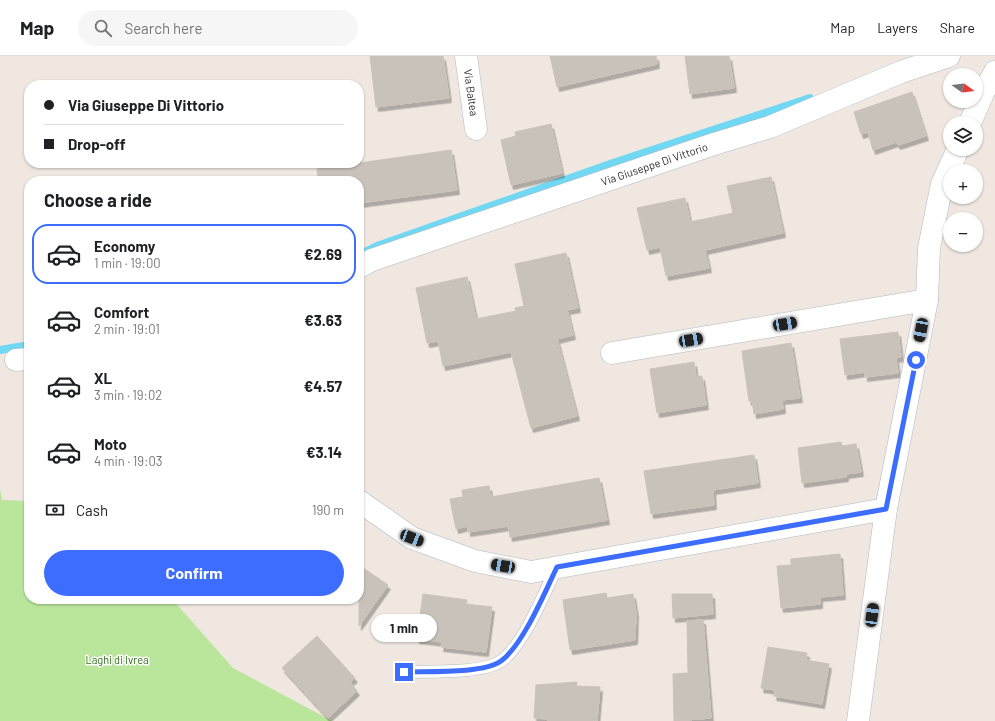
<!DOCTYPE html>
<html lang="en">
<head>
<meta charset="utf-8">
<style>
  body { margin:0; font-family:Barlow,sans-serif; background:#f6f6f6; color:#202124; height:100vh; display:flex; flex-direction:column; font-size:15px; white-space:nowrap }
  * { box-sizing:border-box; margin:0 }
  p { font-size:13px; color:#757577 }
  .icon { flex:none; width:22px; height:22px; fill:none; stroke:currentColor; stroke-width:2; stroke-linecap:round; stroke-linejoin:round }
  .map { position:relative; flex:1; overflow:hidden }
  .details { position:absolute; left:24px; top:120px; width:340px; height:428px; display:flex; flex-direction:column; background:#fff; border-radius:16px; box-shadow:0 1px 3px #0004 }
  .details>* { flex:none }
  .top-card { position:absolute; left:24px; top:24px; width:340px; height:88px; border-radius:16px; box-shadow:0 1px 3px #0004; display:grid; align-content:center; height:88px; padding:0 20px; background:#fff }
  .needle { width:26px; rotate:104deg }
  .tools { position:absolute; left:943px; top:12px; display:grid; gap:8px }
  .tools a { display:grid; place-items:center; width:40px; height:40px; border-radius:50%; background:#fff; box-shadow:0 1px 3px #0004; font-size:20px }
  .end { position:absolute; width:18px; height:18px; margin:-9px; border:5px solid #3c6dff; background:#fff; box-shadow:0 0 0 2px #fff }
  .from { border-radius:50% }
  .bubble { position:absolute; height:28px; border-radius:14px; background:#fff; box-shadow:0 1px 3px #0004; font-size:13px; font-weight:700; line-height:28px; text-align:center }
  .car { position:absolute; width:12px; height:24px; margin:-12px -6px; border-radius:5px; box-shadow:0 0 3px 1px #0007; background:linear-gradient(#222 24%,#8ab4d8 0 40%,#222 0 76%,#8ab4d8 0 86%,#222 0) }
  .top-card b { display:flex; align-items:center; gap:14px; height:38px; font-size:15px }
  .top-card b+b { border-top:1px solid #e0e0e0 }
  .top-card i { width:10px; height:10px; background:#202124 }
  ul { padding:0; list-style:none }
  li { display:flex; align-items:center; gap:12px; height:60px; margin:0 8px 6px; padding:0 12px; border:2px solid transparent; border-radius:16px }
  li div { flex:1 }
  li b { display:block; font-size:15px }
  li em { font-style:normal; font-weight:700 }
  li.current { border-color:#3c6dff }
  li>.icon { width:36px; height:36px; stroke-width:1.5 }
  h2 { padding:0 20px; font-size:18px; line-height:48px }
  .pay { display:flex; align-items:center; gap:10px; height:44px; padding:0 20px; font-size:15px }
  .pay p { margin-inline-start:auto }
  .cta { display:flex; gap:8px; margin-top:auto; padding:8px 20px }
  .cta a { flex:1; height:46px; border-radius:24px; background:#3c6dff; color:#fff; font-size:16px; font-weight:700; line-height:46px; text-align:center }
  header { display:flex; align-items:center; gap:24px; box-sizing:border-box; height:56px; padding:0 20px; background:#fff; border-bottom:1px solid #e0e0e0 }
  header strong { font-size:19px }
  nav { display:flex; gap:22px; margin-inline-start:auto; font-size:14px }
  .search { width:280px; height:36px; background:#f6f6f6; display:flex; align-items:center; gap:10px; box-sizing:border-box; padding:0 14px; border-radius:22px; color:#757577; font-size:15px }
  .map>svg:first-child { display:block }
</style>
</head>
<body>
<header>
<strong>Map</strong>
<div class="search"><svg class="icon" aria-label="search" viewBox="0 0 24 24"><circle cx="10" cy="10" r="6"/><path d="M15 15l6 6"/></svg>Search here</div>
<nav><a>Map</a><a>Layers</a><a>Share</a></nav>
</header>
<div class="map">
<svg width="995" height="665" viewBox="0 0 995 665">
  <defs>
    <filter id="shadow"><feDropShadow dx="2.5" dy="4.5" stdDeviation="0" flood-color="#0004"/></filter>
  </defs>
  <rect width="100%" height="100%" fill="#efe7e0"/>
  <polygon fill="#b9e69b" points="0,433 2,444 29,445 29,543 172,543 233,612 332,665 0,665"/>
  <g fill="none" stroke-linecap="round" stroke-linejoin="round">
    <g stroke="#71d8f3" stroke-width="8">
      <polyline points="363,197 377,190 613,107 810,42"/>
      <polyline points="0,294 29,289"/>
    </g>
  </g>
  <g fill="#c8c2bb" stroke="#cbc3b9" filter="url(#shadow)">
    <polygon points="370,0 443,0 449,42 376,51"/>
    <polygon points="550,0 656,0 657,8 557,31"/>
    <polygon points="685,0 729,0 734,32 690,38"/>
    <polygon points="912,36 926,80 898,89 896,86 873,94 868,76 861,78 854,56"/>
    <polygon points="551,68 562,117 511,129 501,84 516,80 515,76"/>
    <polygon points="451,94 457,134 359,147 359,125 318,125 317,113"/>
    <polygon points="771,121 783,177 705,194 709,212 666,220 660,191 647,194 637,152 685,142 690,166 733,157 727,130"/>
    <polygon points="566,197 578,252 567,254 573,279 557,283 577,360 531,372 511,296 443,310 438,285 427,287 416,232 467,221 476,263 516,255 515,252 524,250 515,208"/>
    <polygon points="898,276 901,301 896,302 898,317 865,321 865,316 845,319 840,283"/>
    <polygon points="791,287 800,342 782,344 783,353 754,358 752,344 749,345 742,295"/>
    <polygon points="694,306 696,321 702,320 706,349 657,357 650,313"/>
    <polygon points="841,386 842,390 856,388 861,416 846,418 846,421 802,427 798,392"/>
    <polygon points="754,399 758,427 713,434 714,449 651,458 644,415"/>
    <polygon points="599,422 607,464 510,481 508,470 468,476 468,470 456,473 450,443 463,441 462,434 489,430 491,441"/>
    <polygon points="840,498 843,539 820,541 820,548 781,552 777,510 791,509 791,503"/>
    <polygon points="359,509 388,529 359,570"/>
    <polygon points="606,537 607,542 633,538 636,557 635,584 570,594 563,544"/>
    <polygon points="423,538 467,544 466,548 492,551 486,596 441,591 442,586 417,583"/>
    <polygon points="672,538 712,538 713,558 673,562"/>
    <polygon points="703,564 711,662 674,665 673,618 688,617 687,565"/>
    <polygon points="317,580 355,622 350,626 357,635 328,662 282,612"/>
    <polygon points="768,591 807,597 806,604 829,608 822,648 774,640 775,634 761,632"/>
    <polygon points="577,626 576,630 600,631 597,665 548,665 548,663 534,662 536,629"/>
  </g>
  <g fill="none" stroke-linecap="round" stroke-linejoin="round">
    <g stroke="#b3b7c1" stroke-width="13">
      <path id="lane" d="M 404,616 C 428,615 482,618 501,605 C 524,589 544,537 557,511"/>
    </g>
    <g stroke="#b3b7c1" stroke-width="23">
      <g id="street">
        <path id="s1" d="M 466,0 L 476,73"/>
        <polyline points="970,67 984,35 995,16"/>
        <path id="s2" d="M 359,211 L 372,204 L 714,88 L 770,71 L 901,16 L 949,0"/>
        <polyline points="612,297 927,244"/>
        <polyline points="16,304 29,303"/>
        <polyline points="359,445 412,482 475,505 531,516 886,453"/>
        <polyline points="858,665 886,453 927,244 929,192 942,128 958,93"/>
      </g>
    </g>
    <use href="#lane" stroke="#fff" stroke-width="12"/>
    <use href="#street" stroke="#fff" stroke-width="22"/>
  </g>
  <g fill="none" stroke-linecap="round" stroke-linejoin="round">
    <path stroke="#3c6dff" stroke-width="5" d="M 404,616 C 428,615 483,618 501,605 C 523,589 545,536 557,511 L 886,453 L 916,304"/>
  </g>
  <g text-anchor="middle" stroke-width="3" stroke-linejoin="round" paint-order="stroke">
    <g font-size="11" fill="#2d2d2d" stroke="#fff">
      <text dy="4" stroke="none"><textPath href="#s1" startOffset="37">Via Baltea</textPath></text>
      <text dy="4" stroke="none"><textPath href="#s2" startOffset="313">Via Giuseppe Di Vittorio</textPath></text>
    </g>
    <g font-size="11" fill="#306e19" stroke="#fff">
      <text x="117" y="608">Laghi di Ivrea</text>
    </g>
  </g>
</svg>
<div class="tools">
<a><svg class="needle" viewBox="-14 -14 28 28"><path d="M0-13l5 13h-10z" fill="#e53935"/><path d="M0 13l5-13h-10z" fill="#757577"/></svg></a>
<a><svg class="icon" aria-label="layers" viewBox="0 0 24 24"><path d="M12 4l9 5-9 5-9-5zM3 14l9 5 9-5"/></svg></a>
<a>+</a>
<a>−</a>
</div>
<i class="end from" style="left:916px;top:304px"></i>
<i class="end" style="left:404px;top:616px"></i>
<div class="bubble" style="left:371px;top:558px;width:66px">1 min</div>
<i class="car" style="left:785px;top:268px;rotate:80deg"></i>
<i class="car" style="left:921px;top:274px;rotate:191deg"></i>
<i class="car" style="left:691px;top:284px;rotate:80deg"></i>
<i class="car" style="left:412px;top:482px;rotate:111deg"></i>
<i class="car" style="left:503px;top:510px;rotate:280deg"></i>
<i class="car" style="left:872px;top:559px;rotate:8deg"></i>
<div class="top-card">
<b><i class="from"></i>Via Giuseppe Di Vittorio</b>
<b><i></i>Drop-off</b>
</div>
<section class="details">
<h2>Choose a ride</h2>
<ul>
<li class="current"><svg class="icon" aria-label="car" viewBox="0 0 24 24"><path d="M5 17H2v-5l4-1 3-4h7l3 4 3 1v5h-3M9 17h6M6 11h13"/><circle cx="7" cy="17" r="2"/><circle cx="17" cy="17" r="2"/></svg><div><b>Economy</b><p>1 min · 19:00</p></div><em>€2.69</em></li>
<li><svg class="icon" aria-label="car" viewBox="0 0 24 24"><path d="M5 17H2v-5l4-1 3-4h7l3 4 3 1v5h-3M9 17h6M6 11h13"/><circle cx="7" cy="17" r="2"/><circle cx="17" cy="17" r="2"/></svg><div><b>Comfort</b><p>2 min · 19:01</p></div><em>€3.63</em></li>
<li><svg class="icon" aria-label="car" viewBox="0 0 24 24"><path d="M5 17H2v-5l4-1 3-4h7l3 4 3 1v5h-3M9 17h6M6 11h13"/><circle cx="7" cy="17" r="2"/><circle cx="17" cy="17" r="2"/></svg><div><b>XL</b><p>3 min · 19:02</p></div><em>€4.57</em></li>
<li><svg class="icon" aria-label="car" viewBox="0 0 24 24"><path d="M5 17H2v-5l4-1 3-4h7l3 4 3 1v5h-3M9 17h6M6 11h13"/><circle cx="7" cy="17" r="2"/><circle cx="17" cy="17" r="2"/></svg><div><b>Moto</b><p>4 min · 19:03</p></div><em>€3.14</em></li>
</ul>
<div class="pay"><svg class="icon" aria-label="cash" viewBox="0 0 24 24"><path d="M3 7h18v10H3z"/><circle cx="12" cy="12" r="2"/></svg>Cash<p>190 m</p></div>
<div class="cta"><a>Confirm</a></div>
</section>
</div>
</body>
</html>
